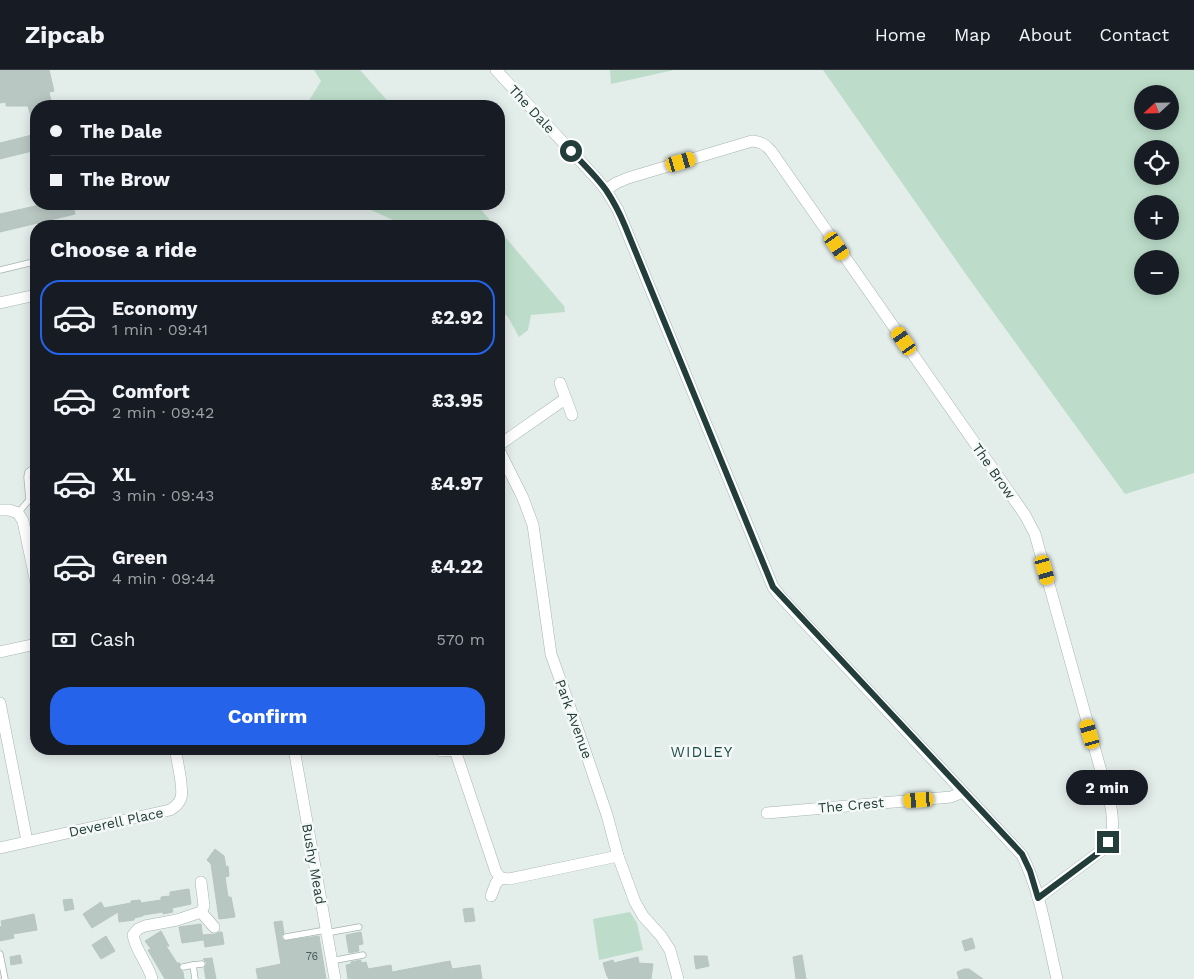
<!DOCTYPE html>
<html lang="en">
<head>
<meta charset="utf-8">
<style>
  body { margin:0; font-family:"Work Sans",sans-serif; background:#242831; color:#f1f3f6; height:100vh; display:flex; flex-direction:column; font-size:19px; white-space:nowrap }
  * { box-sizing:border-box; margin:0 }
  p { font-size:16px; color:#9ea1a6 }
  .icon { flex:none; width:28px; height:28px; fill:none; stroke:currentColor; stroke-width:2; stroke-linecap:round; stroke-linejoin:round }
  .map { position:relative; flex:1; overflow:hidden }
  .details { position:absolute; left:30px; top:150px; width:475px; height:535px; display:flex; flex-direction:column; background:#171b24; border-radius:20px; box-shadow:0 2px 12px #0003 }
  .details>* { flex:none }
  .guide { position:absolute; left:30px; top:30px; width:475px; height:110px; border-radius:20px; box-shadow:0 2px 12px #0003; display:grid; align-content:center; height:110px; padding:0 20px; background:#171b24 }
  .needle { width:32px; rotate:248deg }
  .fabs { position:absolute; left:1134px; top:15px; display:grid; gap:10px }
  .fabs a { display:grid; place-items:center; width:45px; height:45px; border-radius:50%; background:#171b24; box-shadow:0 2px 12px #0003; font-size:25px }
  .end { position:absolute; width:22px; height:22px; margin:-11px; border:6px solid #233e3a; background:#fff; box-shadow:0 0 0 2px #fff }
  .from { border-radius:50% }
  .bubble { position:absolute; height:35px; border-radius:18px; background:#171b24; box-shadow:0 2px 12px #0003; font-size:16px; font-weight:700; line-height:35px; text-align:center }
  .car { position:absolute; width:15px; height:30px; margin:-15px -8px; border-radius:6px; box-shadow:0 0 4px 1px #0007; background:linear-gradient(#f5c518 24%,#345 0 40%,#f5c518 0 76%,#345 0 86%,#f5c518 0) }
  .guide b { display:flex; align-items:center; gap:18px; height:48px; font-size:19px }
  .guide b+b { border-top:1px solid #363941 }
  .guide i { width:12px; height:12px; background:#f1f3f6 }
  ul { padding:0; list-style:none }
  li { display:flex; align-items:center; gap:15px; height:75px; margin:0 10px 8px; padding:0 10px; border:2px solid transparent; border-radius:20px }
  li div { flex:1 }
  li b { display:block; font-size:19px }
  li em { font-style:normal; font-weight:700 }
  li.selected { border-color:#2563eb }
  li>.icon { width:45px; height:45px; stroke-width:1.5 }
  h2 { padding:0 20px; font-size:22px; line-height:60px }
  .pay { display:flex; align-items:center; gap:12px; height:55px; padding:0 20px; font-size:19px }
  .pay p { margin-inline-start:auto }
  .action { display:flex; gap:10px; margin-top:auto; padding:10px 20px }
  .action a { flex:1; height:58px; border-radius:20px; background:#2563eb; color:#fff; font-size:20px; font-weight:700; line-height:58px; text-align:center }
  header { display:flex; align-items:center; gap:30px; box-sizing:border-box; height:70px; padding:0 25px; background:#171b24; border-bottom:1px solid #363941 }
  header strong { font-size:24px }
  nav { display:flex; gap:28px; margin-inline-start:auto; font-size:18px }
  .map>svg:first-child { display:block }
</style>
</head>
<body>
<header>
<strong>Zipcab</strong>
<nav><a>Home</a><a>Map</a><a>About</a><a>Contact</a></nav>
</header>
<div class="map">
<svg width="1194" height="909" viewBox="0 0 1194 909">
  <rect width="100%" height="100%" fill="#e3edea"/>
  <g fill="#bdddca" fill-rule="evenodd">
    <polygon points="314,0 360,0 392,36 306,36 321,11"/>
    <polygon points="610,0 674,0 611,14"/>
    <path d="M 823,0 L 1194,0 L 1194,403 L 1125,424 L 970,210 ZM 1142,24 L 1170,24 L 1170,51 L 1142,51 ZM 1142,79 L 1170,79 L 1170,106 L 1142,106 ZM 1142,134 L 1170,134 L 1170,161 L 1142,161 ZM 1142,189 L 1170,189 L 1170,216 L 1142,216 Z"/>
    <polygon points="358,134 476,134 495,156 406,156"/>
    <polygon points="499,160 564,236 565,242 531,245 528,260 519,267 508,247 499,239"/>
    <polygon points="630,842 637,853 643,880 599,890 593,849"/>
  </g>
  <g fill="#b9c7c3" stroke="#b6c6c2">
    <polygon points="0,0 49,0 54,21 49,22 52,36 36,36 36,54 33,54 28,36 6,36 6,32 0,33"/>
    <polygon points="36,64 36,80 0,89 0,73"/>
    <polygon points="44,134 72,134 75,144 0,162 0,144"/>
    <polygon points="215,779 224,786 226,797 228,796 229,806 225,807 228,827 231,827 235,847 219,849 211,794 207,790"/>
    <polygon points="189,819 191,834 172,838 173,842 163,844 163,842 143,845 143,846 134,848 134,850 119,852 118,842 92,858 83,844 101,832 104,838 131,833 131,831 140,830 141,833 161,830 161,827 170,826 170,822"/>
    <polygon points="72,829 74,839 65,841 63,830"/>
    <polygon points="473,838 475,851 465,852 463,839"/>
    <polygon points="34,844 37,860 13,864 14,868 0,871 0,857 2,856 1,851"/>
    <polygon points="282,851 284,863 282,865 281,867 284,871 319,866 326,909 258,909 256,899 281,894 274,852"/>
    <polygon points="201,854 203,870 182,873 179,857"/>
    <polygon points="161,861 169,876 166,876 177,893 180,893 179,898 180,900 183,902 184,909 165,909 148,880 151,879 145,871"/>
    <polygon points="219,862 222,862 224,874 205,877 203,865 215,864"/>
    <polygon points="361,862 363,874 358,875 359,881 349,883 346,865"/>
    <polygon points="106,866 115,881 101,889 92,875"/>
    <polygon points="972,868 975,878 965,881 962,871"/>
    <polygon points="20,885 22,893 11,895 10,887"/>
    <polygon points="802,885 806,909 796,909 793,887"/>
    <polygon points="694,886 707,886 709,896 696,899"/>
    <polygon points="638,887 639,893 653,894 651,909 609,909 607,906 603,893 613,890 614,893"/>
    <polygon points="212,888 216,909 206,909 204,898 207,893 203,889"/>
    <polygon points="361,890 361,893 366,892 368,899 391,895 392,902 450,891 452,899 480,895 482,909 348,909 346,895 351,894 351,892"/>
    <polygon points="964,899 969,899 983,909 959,909 957,902"/>
  </g>
  <g fill="none" stroke-linecap="round" stroke-linejoin="round">
    <g stroke="#a6b5b2" stroke-width="7">
      <g id="lane">
        <polyline points="0,200 29,193 36,194"/>
        <polyline points="18,443 29,430 27,407 28,402 36,396"/>
        <polyline points="326,863 359,857"/>
        <polyline points="286,867 326,860"/>
        <polyline points="0,884 5,909"/>
        <polyline points="331,891 363,885"/>
        <polyline points="193,895 202,894"/>
        <polyline points="183,897 193,895 195,909"/>
      </g>
    </g>
    <g stroke="#a6b5b2" stroke-width="12">
      <g id="street">
        <path d="M 496,0 L 596,108 L 606,120 L 618,140 L 773,517 L 780,526 L 1022,785 C 1041,823 1047,867 1057,909"/>
        <path d="M 606,120 L 616,113 L 628,108 L 752,71 C 761,72 765,74 771,81 L 1025,445 L 1035,464 L 1111,737 C 1114,756 1114,766 1101,781 L 1038,828"/>
        <polyline points="0,233 36,225"/>
        <polyline points="560,313 572,345"/>
        <polyline points="499,375 565,329"/>
        <polyline points="499,380 523,428 533,455 551,584 578,660 607,745 618,786 635,832 643,846 661,866 670,880 678,909"/>
        <polyline points="0,440 9,440 18,443 23,451 36,513"/>
        <polyline points="0,582 36,574"/>
        <polyline points="0,633 27,771"/>
        <polyline points="294,679 335,909"/>
        <polyline points="441,681 455,680 496,802 501,808 509,809 618,786"/>
        <polyline points="767,743 951,727 963,722"/>
        <path d="M 0,778 L 170,740 C 175,737 179,734 181,728 C 184,718 177,690 175,679"/>
        <polyline points="491,826 496,813 501,808"/>
        <polyline points="201,842 214,857"/>
        <path d="M 152,909 C 148,893 136,882 133,865 L 138,859 L 145,856 L 177,850 L 201,842 L 204,836 L 201,812"/>
      </g>
    </g>
    <use href="#lane" stroke="#fff" stroke-width="5.5"/>
    <use href="#street" stroke="#fff" stroke-width="11"/>
  </g>
  <g fill="none" stroke-linecap="round" stroke-linejoin="round">
    <path stroke="#233e3a" stroke-width="6" d="M 571,81 C 583,94 596,106 606,120 C 614,132 620,144 625,156 L 773,517 L 1022,784 L 1030,801 L 1038,828 L 1101,781 L 1108,772"/>
  </g>
  <g text-anchor="middle" stroke-width="5" stroke-linejoin="round" paint-order="stroke">
    <g font-size="11" fill="#48605c">
      <text x="312" y="890">76</text>
    </g>
    <g font-size="14" fill="#233e3a" stroke="#f4f9f7">
      <text transform="translate(532 39) rotate(47)" y="5">The Dale</text>
      <text transform="translate(994 401) rotate(55)" y="5">The Brow</text>
      <text transform="translate(574 649) rotate(70)" y="5">Park Avenue</text>
      <text transform="translate(851 735) rotate(-5)" y="5">The Crest</text>
      <text transform="translate(116 752) rotate(-12)" y="5">Deverell Place</text>
      <text transform="translate(314 794) rotate(80)" y="5">Bushy Mead</text>
    </g>
    <g font-size="15" letter-spacing="1" fill="#204f4b" stroke="#f4f9f7">
      <text x="702" y="687">WIDLEY</text>
    </g>
  </g>
</svg>
<div class="fabs">
<a><svg class="needle" viewBox="-14 -14 28 28"><path d="M0-13l5 13h-10z" fill="#e53935"/><path d="M0 13l5-13h-10z" fill="#9ea1a6"/></svg></a>
<a><svg class="icon" aria-label="locate" viewBox="0 0 24 24"><circle cx="12" cy="12" r="6"/><path d="M12 2v4M12 18v4M2 12h4M18 12h4"/></svg></a>
<a>+</a>
<a>−</a>
</div>
<i class="end from" style="left:571px;top:81px"></i>
<i class="end" style="left:1108px;top:772px"></i>
<div class="bubble" style="left:1066px;top:700px;width:82px">2 min</div>
<i class="car" style="left:681px;top:92px;rotate:74deg"></i>
<i class="car" style="left:837px;top:176px;rotate:145deg"></i>
<i class="car" style="left:904px;top:271px;rotate:325deg"></i>
<i class="car" style="left:1045px;top:500px;rotate:164deg"></i>
<i class="car" style="left:1090px;top:664px;rotate:344deg"></i>
<i class="car" style="left:919px;top:730px;rotate:266deg"></i>
<div class="guide">
<b><i class="from"></i>The Dale</b>
<b><i></i>The Brow</b>
</div>
<section class="details">
<h2>Choose a ride</h2>
<ul>
<li class="selected"><svg class="icon" aria-label="car" viewBox="0 0 24 24"><path d="M5 17H2v-5l4-1 3-4h7l3 4 3 1v5h-3M9 17h6M6 11h13"/><circle cx="7" cy="17" r="2"/><circle cx="17" cy="17" r="2"/></svg><div><b>Economy</b><p>1 min · 09:41</p></div><em>£2.92</em></li>
<li><svg class="icon" aria-label="car" viewBox="0 0 24 24"><path d="M5 17H2v-5l4-1 3-4h7l3 4 3 1v5h-3M9 17h6M6 11h13"/><circle cx="7" cy="17" r="2"/><circle cx="17" cy="17" r="2"/></svg><div><b>Comfort</b><p>2 min · 09:42</p></div><em>£3.95</em></li>
<li><svg class="icon" aria-label="car" viewBox="0 0 24 24"><path d="M5 17H2v-5l4-1 3-4h7l3 4 3 1v5h-3M9 17h6M6 11h13"/><circle cx="7" cy="17" r="2"/><circle cx="17" cy="17" r="2"/></svg><div><b>XL</b><p>3 min · 09:43</p></div><em>£4.97</em></li>
<li><svg class="icon" aria-label="car" viewBox="0 0 24 24"><path d="M5 17H2v-5l4-1 3-4h7l3 4 3 1v5h-3M9 17h6M6 11h13"/><circle cx="7" cy="17" r="2"/><circle cx="17" cy="17" r="2"/></svg><div><b>Green</b><p>4 min · 09:44</p></div><em>£4.22</em></li>
</ul>
<div class="pay"><svg class="icon" aria-label="cash" viewBox="0 0 24 24"><path d="M3 7h18v10H3z"/><circle cx="12" cy="12" r="2"/></svg>Cash<p>570 m</p></div>
<div class="action"><a>Confirm</a></div>
</section>
</div>
</body>
</html>
